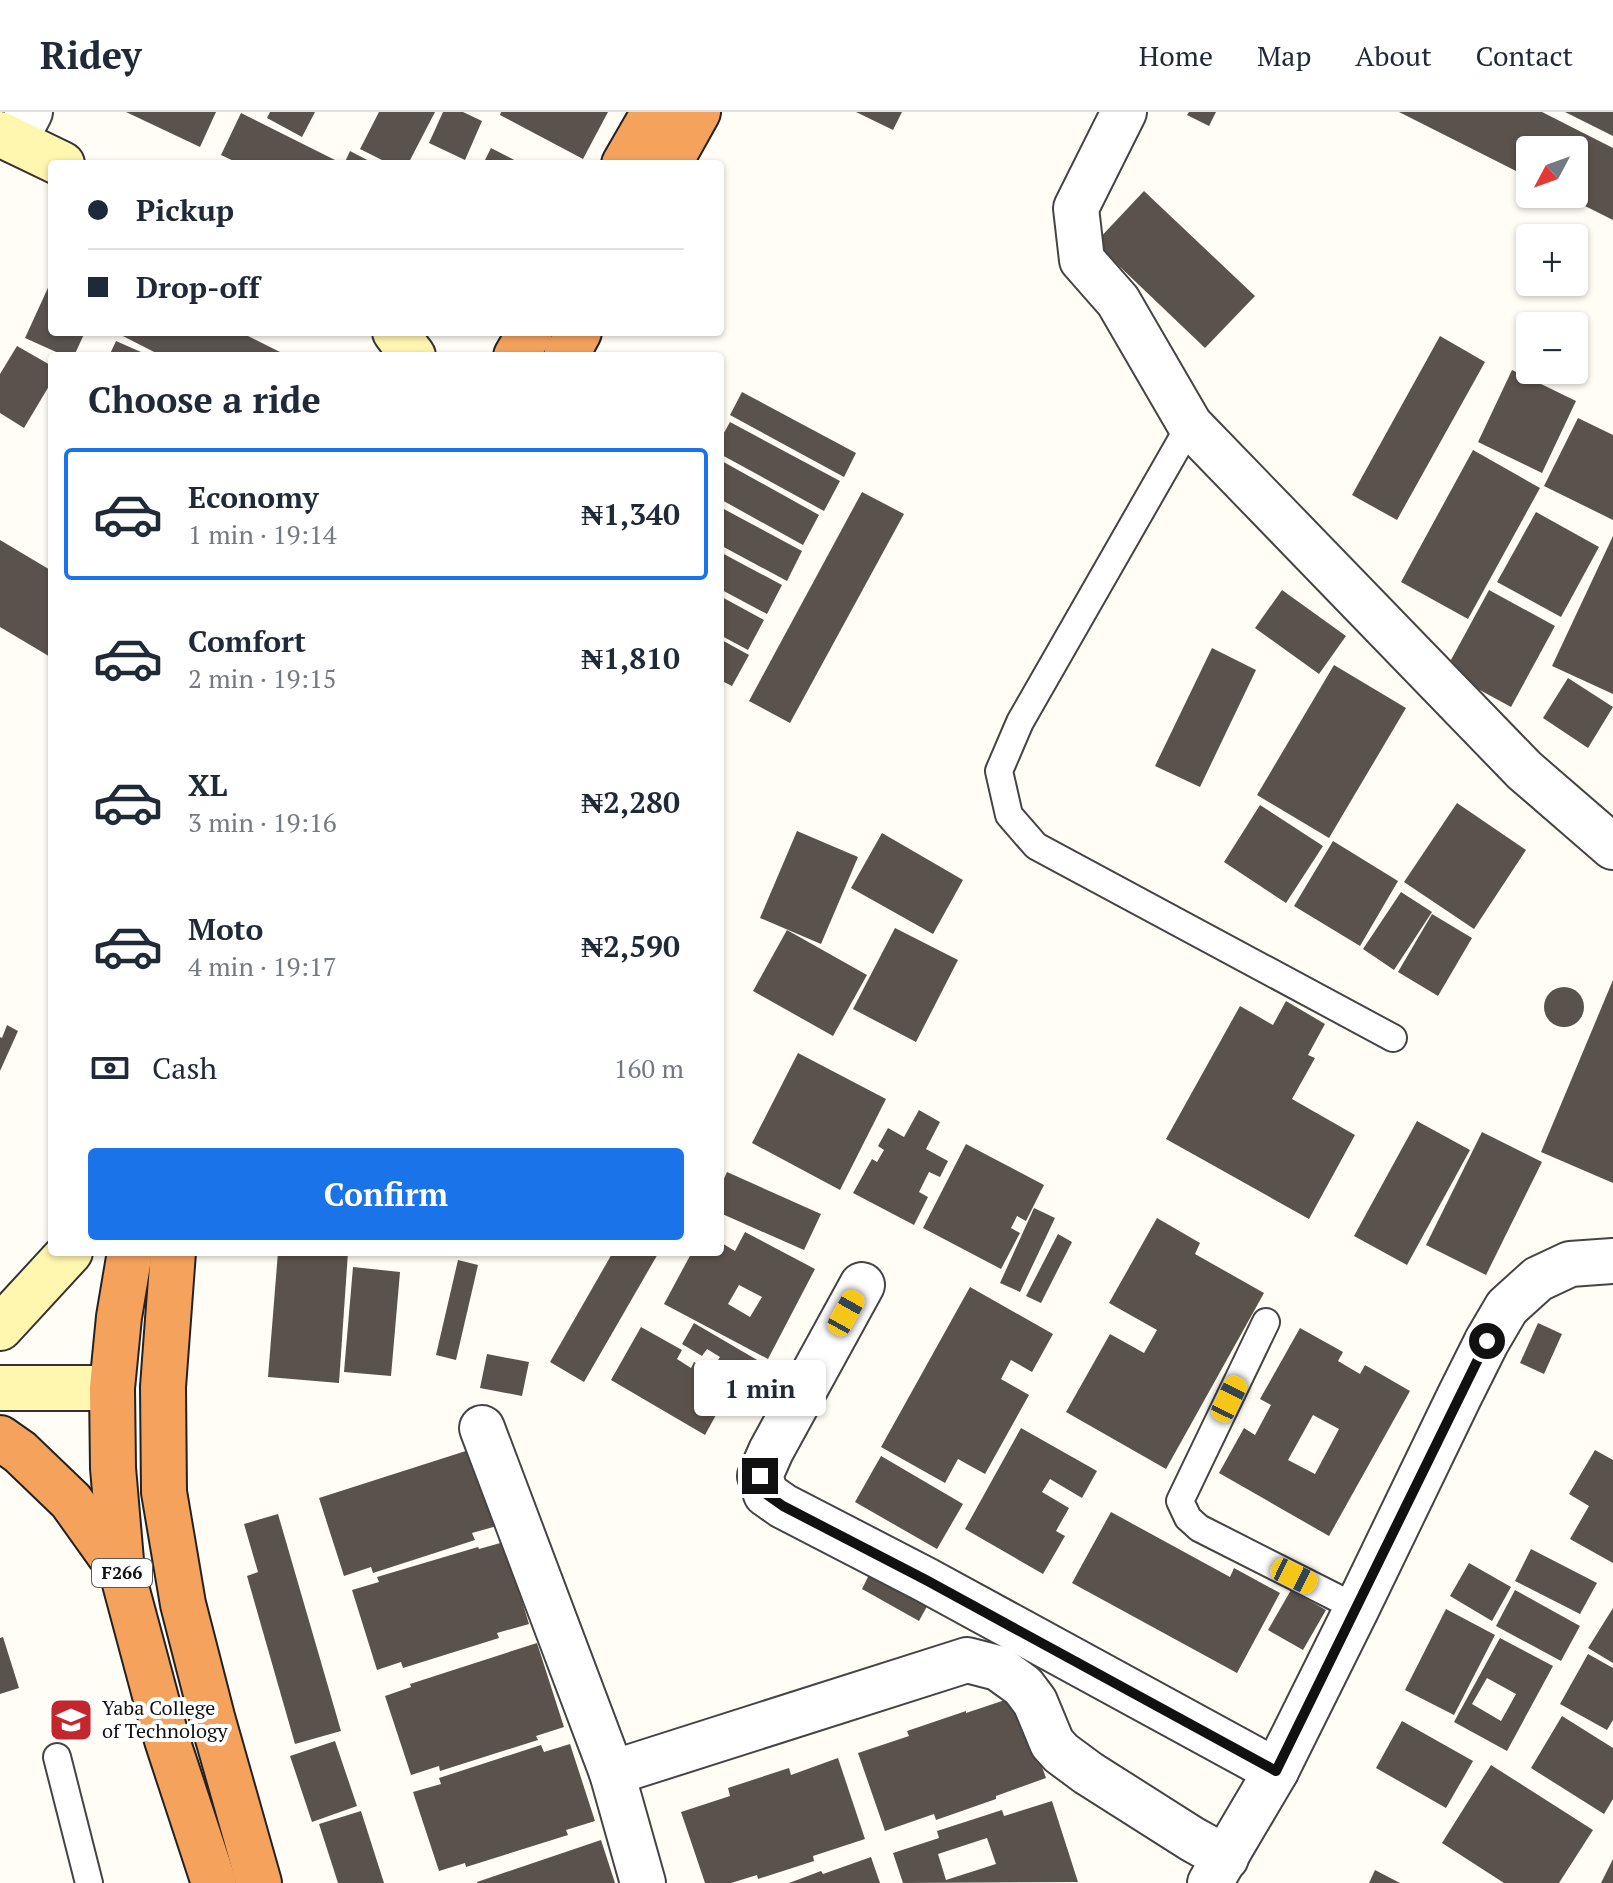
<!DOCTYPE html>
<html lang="en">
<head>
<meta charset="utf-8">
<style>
  body { margin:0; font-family:"PT Serif",serif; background:#f2f2f3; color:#1f2937; height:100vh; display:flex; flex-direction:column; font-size:30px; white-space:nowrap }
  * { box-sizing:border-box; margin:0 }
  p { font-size:26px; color:#747a83 }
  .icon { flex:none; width:44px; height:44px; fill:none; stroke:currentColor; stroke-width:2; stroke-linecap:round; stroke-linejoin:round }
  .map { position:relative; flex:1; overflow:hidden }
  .panel { position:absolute; left:48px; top:240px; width:676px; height:904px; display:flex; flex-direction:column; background:#fff; border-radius:8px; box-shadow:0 2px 6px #0004 }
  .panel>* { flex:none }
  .guide { position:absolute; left:48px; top:48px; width:676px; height:176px; border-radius:8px; box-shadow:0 2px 6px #0004; display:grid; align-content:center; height:176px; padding:0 40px; background:#fff }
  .needle { width:52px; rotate:229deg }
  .tools { position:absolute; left:1516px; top:24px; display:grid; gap:16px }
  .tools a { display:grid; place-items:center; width:72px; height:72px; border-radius:8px; background:#fff; box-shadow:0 2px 6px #0004; font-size:40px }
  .end { position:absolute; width:36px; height:36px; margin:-18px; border:10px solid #111; background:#fff; box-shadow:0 0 0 4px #fff }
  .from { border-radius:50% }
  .bubble { position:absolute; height:56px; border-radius:8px; background:#fff; box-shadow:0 2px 6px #0004; font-size:26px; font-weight:800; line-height:56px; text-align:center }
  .car { position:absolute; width:24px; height:48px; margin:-24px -12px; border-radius:10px; box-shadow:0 0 6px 2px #0007; background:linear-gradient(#f5c518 24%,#345 0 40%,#f5c518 0 76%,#345 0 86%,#f5c518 0) }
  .guide b { display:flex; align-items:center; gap:28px; height:76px; font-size:30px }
  .guide b+b { border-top:2px solid #e0e1e3 }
  .guide i { width:20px; height:20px; background:#1f2937 }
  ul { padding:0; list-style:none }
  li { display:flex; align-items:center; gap:24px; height:132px; margin:0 16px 12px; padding:0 24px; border:4px solid transparent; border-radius:8px }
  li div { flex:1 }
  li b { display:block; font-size:30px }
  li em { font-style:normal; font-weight:800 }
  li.selected { border-color:#1a73e8 }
  li>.icon { width:72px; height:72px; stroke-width:1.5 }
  h2 { padding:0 40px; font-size:36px; line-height:96px }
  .pay { display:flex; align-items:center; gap:20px; height:88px; padding:0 40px; font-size:30px }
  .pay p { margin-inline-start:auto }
  .primary-button { display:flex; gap:16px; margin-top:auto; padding:16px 40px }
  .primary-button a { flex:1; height:92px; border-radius:8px; background:#1a73e8; color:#fff; font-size:32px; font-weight:800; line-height:92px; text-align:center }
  header { display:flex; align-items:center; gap:48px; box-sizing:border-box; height:112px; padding:0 40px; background:#fff; border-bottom:2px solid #e0e1e3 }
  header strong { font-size:38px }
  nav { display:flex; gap:44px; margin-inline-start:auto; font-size:28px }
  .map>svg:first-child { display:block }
</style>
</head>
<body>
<header>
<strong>Ridey</strong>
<nav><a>Home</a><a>Map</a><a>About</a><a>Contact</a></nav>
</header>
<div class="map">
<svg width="1613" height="1771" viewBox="0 0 1613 1771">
  <rect width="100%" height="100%" fill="#fffdf5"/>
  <g fill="#5a524d" fill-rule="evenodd">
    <polygon points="126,0 216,0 200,35"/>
    <polygon points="270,0 315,0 302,25 267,6"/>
    <polygon points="379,0 435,0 408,52 390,52 360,37"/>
    <polygon points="443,0 463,0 482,9 465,48 429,31"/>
    <polygon points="501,0 608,0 583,47 500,3"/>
    <polygon points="856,0 902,0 893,18"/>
    <polygon points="1189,0 1216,0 1209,14 1187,3"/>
    <polygon points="1399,0 1542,0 1613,36 1613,108 1561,82 1574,82 1574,38 1530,38 1530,66"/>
    <polygon points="1565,0 1613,0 1613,24"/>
    <polygon points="241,1 337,49 336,52 240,52 221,43"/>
    <polygon points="491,36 522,52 483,52"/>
    <polygon points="350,39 375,52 344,52"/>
    <polygon points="1144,79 1255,184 1205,236 1095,131"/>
    <polygon points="52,167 52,220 85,220 74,244 65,244 25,226"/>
    <polygon points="115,220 240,220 288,244 162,244"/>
    <polygon points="1440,224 1485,250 1397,408 1352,383"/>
    <polygon points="116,229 150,244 109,244"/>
    <polygon points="17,234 52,254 52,269 24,316 0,301 0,262"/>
    <polygon points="1512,258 1576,289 1542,361 1478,330"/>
    <polygon points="742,280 856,341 844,365 730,303"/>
    <polygon points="1578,306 1613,323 1613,408 1544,374"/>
    <polygon points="730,310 840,369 824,399 720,342 720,328"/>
    <polygon points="1473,338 1540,376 1468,507 1401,470"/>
    <polygon points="720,348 819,403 803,433 720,387"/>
    <polygon points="862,380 904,402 790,611 749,589"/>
    <polygon points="720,395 802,439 787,469 720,433"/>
    <polygon points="1536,400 1599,435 1561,505 1497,470"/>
    <polygon points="1613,424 1613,582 1552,554"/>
    <polygon points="0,428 52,459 52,546 0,515"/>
    <polygon points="720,440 782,473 767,502 720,477"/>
    <polygon points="1282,478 1346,524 1319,562 1255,516"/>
    <polygon points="1489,478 1555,514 1511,595 1445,559"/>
    <polygon points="720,484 764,508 748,538 720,523"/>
    <polygon points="720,527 749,543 732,574 720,568"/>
    <polygon points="1212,536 1256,558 1200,675 1155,654"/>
    <polygon points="1334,553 1406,596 1329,726 1257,683"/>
    <polygon points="1568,566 1613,595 1588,636 1543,606"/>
    <polygon points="1457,691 1526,738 1474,817 1404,770"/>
    <polygon points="1260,693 1323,734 1286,791 1224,750"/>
    <polygon points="797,719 858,745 821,832 760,806"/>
    <polygon points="882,721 963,768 933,822 851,776"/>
    <polygon points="1333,729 1398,769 1360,834 1294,794"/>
    <polygon points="1401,780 1432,800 1394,858 1363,837"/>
    <polygon points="1432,802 1472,826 1438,884 1398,860"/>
    <polygon points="895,816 958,848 916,930 853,897"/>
    <polygon points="787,818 867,863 833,924 753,879"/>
    <polygon points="1613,868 1613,1071 1541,1040"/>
    <circle cx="1564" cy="895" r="20"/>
    <polygon points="1286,889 1325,912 1308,943 1315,946 1292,987 1355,1023 1309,1107 1166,1027 1240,894 1273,913"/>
    <polygon points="7,913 18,919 0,959 0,925 2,926"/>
    <polygon points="798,941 886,987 840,1078 752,1031"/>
    <polygon points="919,998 940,1010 926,1037 948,1049 940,1065 929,1060 919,1080 928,1085 914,1113 853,1081 872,1047 877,1050 884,1038 878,1034 888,1016 904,1025"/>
    <polygon points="1417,1009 1470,1038 1407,1153 1354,1124"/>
    <polygon points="1482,1020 1542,1050 1486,1163 1426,1133"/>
    <polygon points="966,1032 1044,1073 1026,1109 1017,1104 1011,1116 1020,1121 1001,1157 923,1116"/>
    <polygon points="727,1060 821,1102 804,1138 720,1101 720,1075"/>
    <polygon points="1034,1096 1055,1106 1020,1180 1000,1171"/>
    <polygon points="1157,1106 1200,1131 1195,1142 1264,1181 1166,1357 1066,1300 1110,1222 1144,1241 1157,1218 1109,1191"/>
    <path d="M 745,1120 L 815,1157 L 768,1247 L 664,1192 L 692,1140 L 720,1140 L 720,1130 L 735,1139 ZM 739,1173 L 762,1185 L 750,1205 L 728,1192 Z"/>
    <polygon points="1058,1122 1072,1130 1041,1191 1026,1184"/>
    <polygon points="278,1140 348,1140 339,1271 268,1265"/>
    <polygon points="613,1140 659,1140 584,1270 550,1250"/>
    <polygon points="458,1148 478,1153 456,1248 436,1243"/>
    <polygon points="353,1155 400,1160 391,1264 344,1260"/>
    <polygon points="970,1175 1053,1222 1032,1260 1011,1248 1001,1267 1029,1283 985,1362 958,1347 945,1371 881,1335"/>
    <polygon points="694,1211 764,1252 751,1274 715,1253 720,1245 707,1237 702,1244 682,1232"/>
    <polygon points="1538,1211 1562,1222 1544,1262 1520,1251"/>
    <polygon points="641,1215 682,1238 677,1247 691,1256 694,1250 733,1272 705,1323 611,1268"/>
    <path d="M 1300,1216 L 1343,1240 L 1338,1249 L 1360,1262 L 1365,1253 L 1410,1279 L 1329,1424 L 1219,1361 L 1244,1316 L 1255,1323 L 1271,1293 L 1260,1287 ZM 1313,1303 L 1339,1317 L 1315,1362 L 1288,1348 Z"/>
    <polygon points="487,1242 529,1250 522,1284 480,1276"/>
    <polygon points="1021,1316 1097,1359 1082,1386 1050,1367 1042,1380 1069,1396 1056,1419 1065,1424 1043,1462 965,1417"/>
    <polygon points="472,1337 497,1414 472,1421 475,1428 373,1461 371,1455 344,1464 319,1386"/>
    <polygon points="1595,1338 1613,1348 1613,1451 1570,1427 1589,1394 1569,1382"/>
    <polygon points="881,1344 963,1392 937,1437 855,1390"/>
    <polygon points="1111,1400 1230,1465 1234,1456 1280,1481 1237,1561 1072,1471"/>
    <polygon points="278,1402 341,1619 295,1632 247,1464 258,1460 244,1412"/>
    <polygon points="504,1430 529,1512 497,1521 499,1526 403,1556 401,1550 377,1558 352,1478 379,1470 377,1465 478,1435 479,1437"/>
    <polygon points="1531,1437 1597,1471 1580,1502 1515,1469"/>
    <polygon points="1469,1451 1511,1475 1492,1509 1450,1484"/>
    <polygon points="873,1455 931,1487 919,1509 862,1477"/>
    <polygon points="1291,1478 1326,1498 1303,1538 1268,1518"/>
    <polygon points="1515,1478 1580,1514 1561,1549 1496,1514"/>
    <polygon points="1613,1496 1613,1551 1588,1536"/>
    <polygon points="1446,1497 1495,1523 1454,1603 1405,1578"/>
    <polygon points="3,1525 19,1576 0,1582 0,1526"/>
    <path d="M 1500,1526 L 1553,1554 L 1507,1639 L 1454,1610 ZM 1487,1566 L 1516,1582 L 1501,1609 L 1472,1592 Z"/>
    <polygon points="537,1531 564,1615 536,1624 538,1628 440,1659 439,1654 411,1663 385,1584 411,1575 410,1572"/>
    <polygon points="1588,1542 1613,1556 1613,1608 1607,1618 1560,1592"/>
    <polygon points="1017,1584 1046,1666 996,1684 996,1687 936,1708 934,1702 885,1719 858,1641 909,1624 907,1619 966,1599 966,1601"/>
    <polygon points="1562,1604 1613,1636 1613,1687 1604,1702 1531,1656"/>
    <polygon points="1402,1609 1473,1649 1446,1696 1376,1656"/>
    <polygon points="335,1629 357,1694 312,1710 290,1644"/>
    <polygon points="570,1632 595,1709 566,1718 568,1723 466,1755 465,1751 439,1759 413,1680 441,1672 439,1666 541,1633 544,1640"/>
    <polygon points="838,1646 865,1727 813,1744 814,1749 758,1767 757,1763 731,1771 705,1771 681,1700 730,1684 728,1676 789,1656 791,1663"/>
    <polygon points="1491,1653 1593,1718 1559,1771 1504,1771 1442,1731"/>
    <path d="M 1052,1689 L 1078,1770 L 903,1771 L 893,1741 L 939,1726 L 937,1719 L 1002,1698 L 1004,1704 ZM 987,1726 L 996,1752 L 946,1768 L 938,1742 Z"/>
    <polygon points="361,1699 384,1771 338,1771 319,1712"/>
    <polygon points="601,1728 615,1771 477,1771 477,1770"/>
    <polygon points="871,1745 880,1771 789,1771 821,1759 823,1762"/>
    <polygon points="1613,1747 1613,1771 1601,1771"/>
    <polygon points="1375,1758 1400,1771 1369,1771"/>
  </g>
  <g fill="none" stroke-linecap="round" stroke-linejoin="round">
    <g stroke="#444" stroke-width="30">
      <g id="lane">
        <polyline points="1190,313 1020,610 999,659 1009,703 1036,734 1393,926"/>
        <polyline points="1266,1210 1180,1389 1188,1406 1199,1416 1357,1496"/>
        <polyline points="57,1645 89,1771"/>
      </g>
    </g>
    <g stroke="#444" stroke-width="48">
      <g id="street">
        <polyline points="1124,0 1076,96 1082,148 1118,189 1190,313 1524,658 1613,735"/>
        <polyline points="15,29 30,0"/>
        <polyline points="862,1173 771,1339 760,1364 766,1382 783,1394 926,1468 1276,1659"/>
        <polyline points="482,1316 612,1661 643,1771"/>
        <polyline points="612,1661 967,1548 998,1556 1023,1574 1035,1590 1052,1631 1061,1641 1088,1661 1192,1727 1226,1746"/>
        <polyline points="1210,1771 1276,1659 1357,1496 1459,1285 1487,1229 1507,1195 1538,1167 1570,1152 1613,1149"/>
      </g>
    </g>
    <g stroke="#333" stroke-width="48">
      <g id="secondary">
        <polyline points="0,22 62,52"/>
        <polyline points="395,220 413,244"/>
        <polyline points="0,1216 70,1140"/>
        <polyline points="0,1276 112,1276"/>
      </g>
    </g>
    <g stroke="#222" stroke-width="48">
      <g id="highway">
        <polyline points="624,52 654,0"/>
        <polyline points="669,52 698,0"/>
        <polyline points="516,244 530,220"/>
        <polyline points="566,244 579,220"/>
        <polyline points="130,1140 119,1205 112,1276 113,1356 122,1460 167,1628 214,1771"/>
        <polyline points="173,1140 163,1275 164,1380 183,1492 212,1605 259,1771"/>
        <polyline points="0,1326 20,1340 71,1389 121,1459"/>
      </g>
    </g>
    <use href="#lane" stroke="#fff" stroke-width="26"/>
    <use href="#street" stroke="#fff" stroke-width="44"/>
    <use href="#secondary" stroke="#fff6b0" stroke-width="44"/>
    <use href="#highway" stroke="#f5a25d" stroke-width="44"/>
  </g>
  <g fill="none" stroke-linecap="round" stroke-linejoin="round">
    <polyline stroke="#111" stroke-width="10" points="760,1364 766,1382 783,1394 926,1468 1276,1659 1487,1229"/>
  </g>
  <defs>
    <g id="university-square" transform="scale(2.3)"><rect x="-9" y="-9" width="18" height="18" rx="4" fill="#c4262e" stroke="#fff"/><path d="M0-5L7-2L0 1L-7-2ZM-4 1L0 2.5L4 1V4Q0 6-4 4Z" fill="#fff"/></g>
  </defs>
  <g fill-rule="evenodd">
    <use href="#university-square" x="71" y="1608"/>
  </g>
  <g text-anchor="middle" stroke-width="8" stroke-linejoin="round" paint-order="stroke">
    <rect fill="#fff" stroke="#585858" stroke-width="2" x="92" y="1447" width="60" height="28" rx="6"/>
    <g font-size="18" font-weight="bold" fill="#111">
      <text x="122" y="1467">F266</text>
    </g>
    <g font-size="20" fill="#111" stroke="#fff" text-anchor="start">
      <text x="102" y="1603">Yaba College<tspan x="102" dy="23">of Technology</tspan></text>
    </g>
  </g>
</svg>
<div class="tools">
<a><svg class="needle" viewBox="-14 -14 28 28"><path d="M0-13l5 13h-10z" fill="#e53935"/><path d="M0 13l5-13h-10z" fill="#747a83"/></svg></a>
<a>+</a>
<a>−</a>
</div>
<i class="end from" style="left:1487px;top:1229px"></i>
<i class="end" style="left:760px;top:1364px"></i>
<div class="bubble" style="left:694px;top:1248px;width:132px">1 min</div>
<i class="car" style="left:846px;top:1201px;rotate:29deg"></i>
<i class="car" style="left:1229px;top:1287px;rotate:26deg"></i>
<i class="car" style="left:1294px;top:1464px;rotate:116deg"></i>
<div class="guide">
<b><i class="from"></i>Pickup</b>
<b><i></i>Drop-off</b>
</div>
<section class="panel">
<h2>Choose a ride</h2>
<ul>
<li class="selected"><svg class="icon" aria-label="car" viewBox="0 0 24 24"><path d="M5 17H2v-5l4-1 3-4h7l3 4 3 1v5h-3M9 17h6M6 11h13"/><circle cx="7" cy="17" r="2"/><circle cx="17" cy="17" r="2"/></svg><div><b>Economy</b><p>1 min · 19:14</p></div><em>₦1,340</em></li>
<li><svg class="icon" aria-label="car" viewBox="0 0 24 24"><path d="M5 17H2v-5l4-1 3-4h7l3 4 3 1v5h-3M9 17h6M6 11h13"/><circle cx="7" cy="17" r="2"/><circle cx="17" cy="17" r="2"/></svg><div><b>Comfort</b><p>2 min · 19:15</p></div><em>₦1,810</em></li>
<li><svg class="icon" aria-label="car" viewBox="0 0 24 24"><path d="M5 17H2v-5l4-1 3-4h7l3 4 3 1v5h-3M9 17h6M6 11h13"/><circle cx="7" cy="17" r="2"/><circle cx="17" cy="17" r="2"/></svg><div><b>XL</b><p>3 min · 19:16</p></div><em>₦2,280</em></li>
<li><svg class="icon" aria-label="car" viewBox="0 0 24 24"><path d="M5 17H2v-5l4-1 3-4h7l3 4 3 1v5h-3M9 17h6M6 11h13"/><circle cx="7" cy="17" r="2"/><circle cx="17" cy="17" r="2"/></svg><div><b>Moto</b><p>4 min · 19:17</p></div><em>₦2,590</em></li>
</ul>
<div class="pay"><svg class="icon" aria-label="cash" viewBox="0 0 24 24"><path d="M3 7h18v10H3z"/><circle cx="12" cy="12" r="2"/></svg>Cash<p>160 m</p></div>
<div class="primary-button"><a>Confirm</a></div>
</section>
</div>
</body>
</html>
